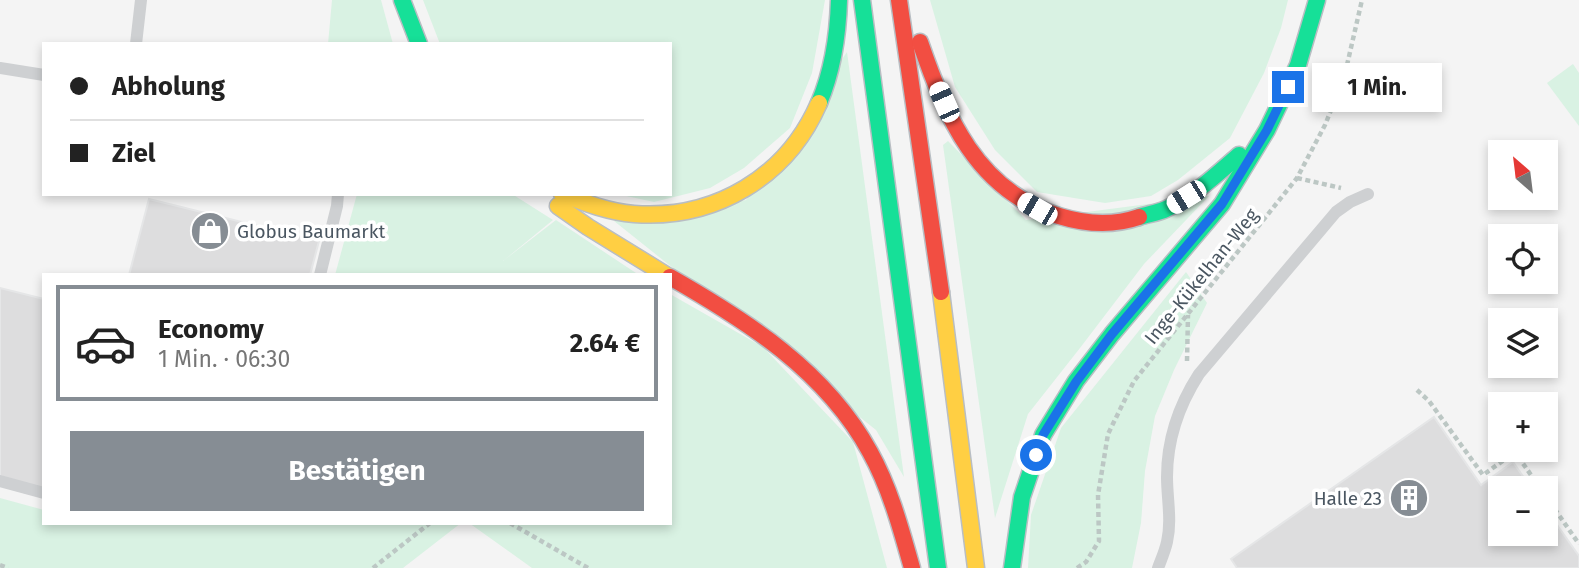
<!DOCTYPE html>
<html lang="de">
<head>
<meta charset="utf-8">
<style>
  body { margin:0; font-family:"Fira Sans",sans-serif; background:#f6f6f6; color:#222; height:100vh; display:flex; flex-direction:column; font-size:26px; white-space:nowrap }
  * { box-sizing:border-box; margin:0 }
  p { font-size:23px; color:#767676 }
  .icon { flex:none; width:38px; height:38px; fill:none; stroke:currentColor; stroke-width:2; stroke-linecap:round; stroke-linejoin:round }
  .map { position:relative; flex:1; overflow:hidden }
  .drawer { position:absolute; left:42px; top:273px; width:630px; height:252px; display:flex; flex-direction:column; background:#fff; border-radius:0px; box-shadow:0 4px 10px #0003 }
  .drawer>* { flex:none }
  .banner { position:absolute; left:42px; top:42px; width:630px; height:154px; border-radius:0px; box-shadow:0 4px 10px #0003; display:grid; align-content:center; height:154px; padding:0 28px; background:#fff }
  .needle { width:46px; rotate:332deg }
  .controls { position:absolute; left:1488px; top:140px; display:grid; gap:14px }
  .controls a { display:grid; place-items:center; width:70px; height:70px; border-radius:0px; background:#fff; box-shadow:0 4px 10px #0003; font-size:35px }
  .end { position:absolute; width:32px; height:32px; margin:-16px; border:9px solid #1a73e8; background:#fff; box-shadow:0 0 0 4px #fff }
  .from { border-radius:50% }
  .bubble { position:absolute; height:49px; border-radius:0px; background:#fff; box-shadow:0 4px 10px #0003; font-size:23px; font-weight:700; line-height:49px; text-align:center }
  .car { position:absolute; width:21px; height:42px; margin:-21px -10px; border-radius:9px; box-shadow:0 0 5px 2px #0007; background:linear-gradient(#fff 24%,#345 0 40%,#fff 0 76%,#345 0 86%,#fff 0) }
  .banner b { display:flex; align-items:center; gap:24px; height:66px; font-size:26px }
  .banner b+b { border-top:2px solid #e0e0e0 }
  .banner i { width:18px; height:18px; background:#222 }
  ul { padding:12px 0 0; list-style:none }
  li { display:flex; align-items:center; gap:21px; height:116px; margin:0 14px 10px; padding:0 14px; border:4px solid transparent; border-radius:0px }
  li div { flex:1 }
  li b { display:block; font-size:26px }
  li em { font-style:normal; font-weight:700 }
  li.active { border-color:#868d94 }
  li>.icon { width:63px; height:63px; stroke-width:1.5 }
  .cta { display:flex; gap:14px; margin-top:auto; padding:14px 28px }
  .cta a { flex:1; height:80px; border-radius:0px; background:#868d94; color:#fff; font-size:28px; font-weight:700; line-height:80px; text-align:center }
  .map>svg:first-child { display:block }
</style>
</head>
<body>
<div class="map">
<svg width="1579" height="568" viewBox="0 0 1579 568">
  <rect width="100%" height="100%" fill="#f4f4f4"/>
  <g fill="#d9f2e3">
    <polygon points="332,0 381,0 393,44 328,44"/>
    <polygon points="423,0 825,0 812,73 790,128 744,168 710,188 654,202 617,194 670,194 670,44 440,44"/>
    <polygon points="930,0 1288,0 1281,28 1264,73 1230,138 1178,180 1151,196 1105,203 1037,192 995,150 955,87"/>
    <polygon points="847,52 904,477 876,430 614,221 746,200"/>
    <polygon points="1573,64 1579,73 1579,126 1547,83"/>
    <polygon points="948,141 1026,220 1209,196 1144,264 1080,348 1028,414 995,518 943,145"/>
    <polygon points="357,194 512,194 553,220 503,261 556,220 639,275 335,275"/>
    <polygon points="1186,272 1207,303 1174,370 1155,416 1145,471 1141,523 1132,568 1028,568 1031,515 1061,428"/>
    <polygon points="670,294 763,347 853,442 887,568 532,568 469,523 670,523"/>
    <polygon points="0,498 44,510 44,523 461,523 403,568 0,568"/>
  </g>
  <g fill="#ddddde" stroke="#e5e6e7" stroke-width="2">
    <polygon points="149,199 319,241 310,275 129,275"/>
    <polygon points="0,288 44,299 44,489 0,476"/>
    <polygon points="1434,417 1481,485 1513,462 1531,488 1500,488 1500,534 1545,534 1545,508 1579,556 1579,568 1237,568 1231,559"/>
  </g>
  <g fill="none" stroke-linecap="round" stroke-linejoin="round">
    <g stroke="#b9bec3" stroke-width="19">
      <g id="fast">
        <polyline points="402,0 419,44"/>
        <polyline points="862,0 938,568"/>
        <path d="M 819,103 C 833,70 838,36 839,0"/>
        <path d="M 1139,217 C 1148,214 1158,213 1166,209 C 1194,196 1216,175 1239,155"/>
        <polyline points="1012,568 1022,497 1043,435 1076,381 1112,334 1222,204 1267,130 1298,65 1317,0"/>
      </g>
    </g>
    <g stroke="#b9bec3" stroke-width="19">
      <g id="slow">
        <path d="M 562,194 C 585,203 609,212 634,214 C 715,220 787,177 819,103"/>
        <polyline points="558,206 588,227 666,275"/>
        <polyline points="941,292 976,568"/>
      </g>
    </g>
    <g stroke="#b9bec3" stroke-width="19">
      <g id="jam">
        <polyline points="899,0 941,292"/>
        <path d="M 920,42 C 946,117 977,191 1059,216 C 1085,224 1113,226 1139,217"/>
        <path d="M 670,277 C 747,321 826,371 870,452 C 890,488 901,529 912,568"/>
      </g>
    </g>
    <g stroke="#bcc7c4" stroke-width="4.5" stroke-dasharray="5 3.5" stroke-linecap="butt">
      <polyline points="1297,178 1341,188"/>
      <polyline points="1187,361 1188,315"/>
      <polyline points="1417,390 1429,401 1483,475 1515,452 1540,488"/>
      <polyline points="1545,495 1579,544"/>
      <polyline points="510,523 588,568"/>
      <polyline points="0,565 8,568"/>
      <polyline points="373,568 430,523"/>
      <polyline points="1077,568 1086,562 1099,541 1098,495 1108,434 1134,381 1297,178 1325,125 1344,78 1362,0"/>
    </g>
    <g stroke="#ced0d2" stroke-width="12">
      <polyline points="136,44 141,0"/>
      <polyline points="0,68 44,75"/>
      <polyline points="320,275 337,206 338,194"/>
      <polyline points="0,481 44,493"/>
      <path d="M 1158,568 C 1161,560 1165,551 1167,542 C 1172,520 1167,499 1167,477 C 1167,439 1179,405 1199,374 L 1336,212 L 1350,202 L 1368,194"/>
    </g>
    <use href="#fast" stroke="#16e098" stroke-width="16"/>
    <use href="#slow" stroke="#ffcf43" stroke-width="16"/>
    <use href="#jam" stroke="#f24e42" stroke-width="16"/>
  </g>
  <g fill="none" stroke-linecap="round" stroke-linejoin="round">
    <polyline stroke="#1a73e8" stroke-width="9" points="1036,455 1043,435 1076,382 1112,334 1222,204 1267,130 1288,87"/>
  </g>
  <defs>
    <g id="shop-disc" transform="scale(2.0125)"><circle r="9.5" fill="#868d94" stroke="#fff"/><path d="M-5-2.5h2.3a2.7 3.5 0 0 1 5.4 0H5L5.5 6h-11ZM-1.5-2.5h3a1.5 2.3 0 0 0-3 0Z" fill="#fff"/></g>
    <g id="building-disc" transform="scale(2.0125)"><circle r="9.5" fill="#868d94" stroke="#fff"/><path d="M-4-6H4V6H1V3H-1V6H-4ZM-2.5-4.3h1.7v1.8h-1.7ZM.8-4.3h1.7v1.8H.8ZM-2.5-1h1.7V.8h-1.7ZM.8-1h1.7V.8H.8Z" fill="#fff"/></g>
  </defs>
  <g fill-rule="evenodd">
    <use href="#shop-disc" x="210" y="231"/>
    <use href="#building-disc" x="1409" y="498"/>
  </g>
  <g text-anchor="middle" stroke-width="7" stroke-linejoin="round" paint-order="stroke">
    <g font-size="19" fill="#4a5661" stroke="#fff" text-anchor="start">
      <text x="237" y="238">Globus Baumarkt</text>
      <text x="1382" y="505" text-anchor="end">Halle 23</text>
    </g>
    <g font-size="19" fill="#4a5661" stroke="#fff">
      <text transform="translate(1201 276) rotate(-51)" y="7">Inge-Kükelhan-Weg</text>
    </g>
  </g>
</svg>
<div class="controls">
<a><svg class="needle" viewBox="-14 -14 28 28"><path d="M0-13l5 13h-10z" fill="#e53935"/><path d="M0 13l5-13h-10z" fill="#767676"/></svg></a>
<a><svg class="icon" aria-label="locate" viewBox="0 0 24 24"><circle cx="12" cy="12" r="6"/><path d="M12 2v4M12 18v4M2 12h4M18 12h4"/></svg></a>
<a><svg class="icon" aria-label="layers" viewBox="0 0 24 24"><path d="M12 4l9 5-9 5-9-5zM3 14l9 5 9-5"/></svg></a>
<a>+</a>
<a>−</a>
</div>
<i class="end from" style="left:1036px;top:455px"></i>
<i class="end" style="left:1288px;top:87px"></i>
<div class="bubble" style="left:1312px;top:63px;width:130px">1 Min.</div>
<i class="car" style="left:944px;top:102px;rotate:336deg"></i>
<i class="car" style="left:1186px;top:197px;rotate:238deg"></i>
<i class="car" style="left:1037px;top:209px;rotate:300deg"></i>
<div class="banner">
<b><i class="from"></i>Abholung</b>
<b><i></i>Ziel</b>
</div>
<section class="drawer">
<ul>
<li class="active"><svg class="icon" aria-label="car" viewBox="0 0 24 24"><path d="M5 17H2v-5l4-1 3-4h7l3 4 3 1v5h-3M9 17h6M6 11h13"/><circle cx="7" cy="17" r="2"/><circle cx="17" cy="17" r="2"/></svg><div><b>Economy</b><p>1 Min. · 06:30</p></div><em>2.64 €</em></li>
</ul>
<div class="cta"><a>Bestätigen</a></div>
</section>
</div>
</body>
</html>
